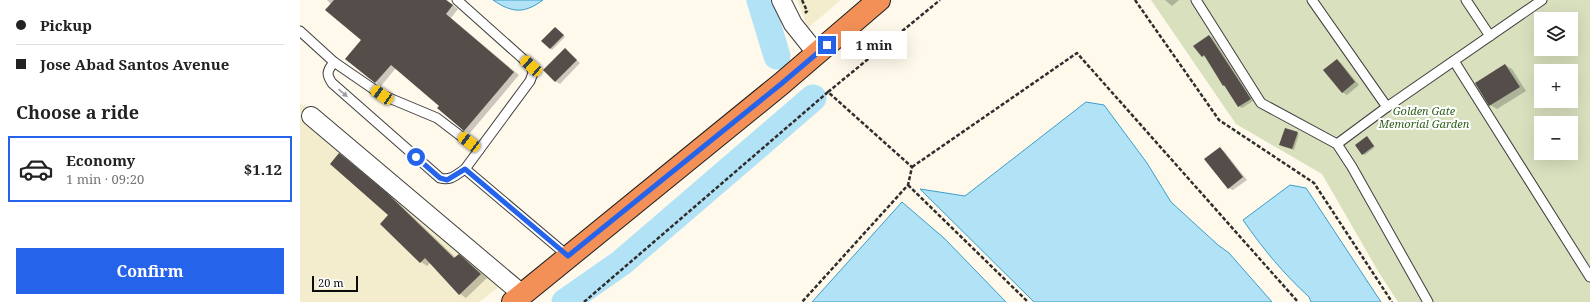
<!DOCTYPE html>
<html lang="en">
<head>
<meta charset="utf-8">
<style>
  body { margin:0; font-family:"Noto Serif",serif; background:#f2f2f2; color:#222; height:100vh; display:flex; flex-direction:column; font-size:15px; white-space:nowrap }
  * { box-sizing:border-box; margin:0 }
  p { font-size:13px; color:#767676 }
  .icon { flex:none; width:22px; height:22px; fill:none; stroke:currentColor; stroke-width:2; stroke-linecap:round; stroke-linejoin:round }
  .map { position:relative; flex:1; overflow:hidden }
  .drawer { display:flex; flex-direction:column; background:#fff; width:300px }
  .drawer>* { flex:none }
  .guide { display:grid; align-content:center; height:88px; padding:0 16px; background:#fff }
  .fabs { position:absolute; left:1234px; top:12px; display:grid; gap:8px }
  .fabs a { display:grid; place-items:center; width:44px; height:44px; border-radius:0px; background:#fff; box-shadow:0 4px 16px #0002; font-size:20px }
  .scale { position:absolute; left:12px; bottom:10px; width:46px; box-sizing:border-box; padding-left:4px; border:2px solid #0c0c0c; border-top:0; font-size:11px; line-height:14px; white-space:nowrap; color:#0c0c0c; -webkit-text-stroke:3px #fff; paint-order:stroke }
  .end { position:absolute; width:18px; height:18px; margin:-9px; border:5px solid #2563eb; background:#fff; box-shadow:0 0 0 2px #fff }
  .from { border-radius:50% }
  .bubble { position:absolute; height:28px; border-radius:0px; background:#fff; box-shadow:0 4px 16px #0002; font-size:13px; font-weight:700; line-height:28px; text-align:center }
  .car { position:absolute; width:12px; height:24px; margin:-12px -6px; border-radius:5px; box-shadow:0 0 3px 1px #0007; background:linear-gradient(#f5c518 24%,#345 0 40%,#f5c518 0 76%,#345 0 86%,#f5c518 0) }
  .guide b { display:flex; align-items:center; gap:14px; height:38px; font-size:15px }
  .guide b+b { border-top:1px solid #e0e0e0 }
  .guide i { width:10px; height:10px; background:#222 }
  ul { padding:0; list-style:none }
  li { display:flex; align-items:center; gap:12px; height:66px; margin:0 8px 6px; padding:0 8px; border:2px solid #e0e0e0; border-radius:0px }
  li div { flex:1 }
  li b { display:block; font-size:15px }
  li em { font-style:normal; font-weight:700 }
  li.active { border-color:#2563eb }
  li>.icon { width:36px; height:36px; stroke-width:1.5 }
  h2 { padding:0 16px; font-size:18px; line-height:48px }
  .primary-button { display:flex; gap:8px; margin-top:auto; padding:8px 16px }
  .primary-button a { flex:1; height:46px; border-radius:0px; background:#2563eb; color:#fff; font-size:16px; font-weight:700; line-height:46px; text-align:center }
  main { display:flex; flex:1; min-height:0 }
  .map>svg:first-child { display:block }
</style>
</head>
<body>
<main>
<section class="drawer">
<div class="guide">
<b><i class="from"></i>Pickup</b>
<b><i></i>Jose Abad Santos Avenue</b>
</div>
<h2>Choose a ride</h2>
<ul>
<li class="active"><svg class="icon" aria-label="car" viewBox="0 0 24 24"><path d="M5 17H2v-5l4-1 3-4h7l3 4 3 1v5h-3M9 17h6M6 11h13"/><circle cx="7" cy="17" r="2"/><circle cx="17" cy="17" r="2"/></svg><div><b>Economy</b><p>1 min · 09:20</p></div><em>$1.12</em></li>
</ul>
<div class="primary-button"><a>Confirm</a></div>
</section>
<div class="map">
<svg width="1290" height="302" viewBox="0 0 1290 302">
  <rect width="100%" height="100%" fill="#fff9ec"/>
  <g fill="#f4edcd">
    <polygon points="497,0 541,0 508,28"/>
    <polygon points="0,103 49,144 204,283 179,302 0,302"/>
  </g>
  <path fill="#d8e0be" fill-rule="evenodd" d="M 851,0 L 1290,0 L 1290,302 L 1098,302 L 1078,271 L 1022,174 L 936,124 ZM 1241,19 L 1271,19 L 1271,49 L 1241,49 ZM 1241,71 L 1271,71 L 1271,101 L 1241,101 ZM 1241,123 L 1271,123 L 1271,153 L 1241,153 Z"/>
  <g fill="#b2e2f5" stroke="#3a9ecb">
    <path d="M 193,0 L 243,0 C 224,14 212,13 193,0 Z"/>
    <polygon points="786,102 804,105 847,163 871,202 918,245 929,253 972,302 734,302 620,189 665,196"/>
    <path d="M 990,185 L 1006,188 L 1081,302 L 1011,302 L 1009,297 C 983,273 963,249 943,220 Z"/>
    <polygon points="602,202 645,239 706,302 512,302"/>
  </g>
  <g fill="#0003">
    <polygon points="27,0 147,0 158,9 151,18 219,75 170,133 165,130 141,106 96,68 81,86 46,59 62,40"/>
    <polygon points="865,0 879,0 872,6"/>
    <polygon points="257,29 265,37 252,50 250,48"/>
    <polygon points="909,36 912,37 953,101 942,108 939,106 926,87 923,85 906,57 902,56"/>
    <polygon points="265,50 280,63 260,84 255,81"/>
    <polygon points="1037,60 1041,63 1059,85 1047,95 1042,92"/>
    <polygon points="1205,65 1212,69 1226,91 1197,109 1190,105 1176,83"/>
    <polygon points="997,133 999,134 994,150 982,146"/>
    <polygon points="1067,138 1075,147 1065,155 1063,154"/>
    <polygon points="920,149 924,151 947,180 933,190 928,188"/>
    <polygon points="39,155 46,158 93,198 156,258 159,256 165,259 187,278 166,298 160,294 130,263 127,266 121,262 89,215"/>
  </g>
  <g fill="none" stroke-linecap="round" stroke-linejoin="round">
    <g stroke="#b2e2f5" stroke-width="27">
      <polyline points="460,0 477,56"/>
      <polyline points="265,302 321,263 513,98"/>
    </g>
  </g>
  <g fill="#554d49">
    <polygon points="34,0 146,0 153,5 146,14 214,72 164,131 137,108 139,106 91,65 75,83 45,59 61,40 25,10"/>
    <polygon points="255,27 264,35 250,49 241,41"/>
    <polygon points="909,35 951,99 938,107 924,85 923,86 904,55 902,57 893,46"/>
    <polygon points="265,48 277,60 255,82 243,70"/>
    <polygon points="1037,59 1055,82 1042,93 1023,70"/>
    <polygon points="1205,64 1220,87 1189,106 1175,83"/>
    <polygon points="985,128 998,132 992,149 979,145"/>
    <polygon points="1067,136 1074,146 1062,155 1055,145"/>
    <polygon points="920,147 943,177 928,189 904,159"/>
    <polygon points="39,153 87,193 154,258 159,254 181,274 159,295 125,258 120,263 80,224 88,215 30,164"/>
  </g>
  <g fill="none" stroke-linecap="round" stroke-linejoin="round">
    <g stroke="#3f3f3f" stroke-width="11">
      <g id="lane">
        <polyline points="896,0 961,103 1037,144 1052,167 1128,302"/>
        <polyline points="1012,0 1087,107"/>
        <polyline points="1166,0 1190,36"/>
        <polyline points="0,31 34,62 82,95 137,118 179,150"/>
        <polyline points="1154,61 1290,277"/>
        <path d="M 34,62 C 27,71 26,74 32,83 L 140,178 C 151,181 156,175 165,169 L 230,81 L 233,73 L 231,66 L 157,0"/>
        <polyline points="1037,144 1087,107 1242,0"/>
        <polyline points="165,169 268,256"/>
      </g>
    </g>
    <g stroke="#3f3f3f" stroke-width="20">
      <g id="street">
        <polyline points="481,0 493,24 517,54"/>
        <polyline points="11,116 222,294"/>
      </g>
    </g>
    <g stroke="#1d1d1d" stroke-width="24">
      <polyline id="highway" points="213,302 481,84 579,0"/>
    </g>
    <g stroke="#2e2e2e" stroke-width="2.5" stroke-dasharray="4 2" stroke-linecap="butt">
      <polyline points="502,0 507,11 505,13"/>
      <polyline points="835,0 919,120 1014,183 1092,302"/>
      <polyline points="528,92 640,0"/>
      <polyline points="612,167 777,53 998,302"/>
      <polyline points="608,185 728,302"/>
      <polyline points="284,302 528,92 612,167 608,185 502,302"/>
    </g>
    <use href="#lane" stroke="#fff" stroke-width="9"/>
    <use href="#street" stroke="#fff" stroke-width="18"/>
    <use href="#highway" stroke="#f29057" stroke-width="22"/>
  </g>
  <defs><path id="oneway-solid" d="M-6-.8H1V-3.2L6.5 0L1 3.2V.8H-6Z"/></defs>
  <use fill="#9e9e9e" href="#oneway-solid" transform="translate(43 93) rotate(41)"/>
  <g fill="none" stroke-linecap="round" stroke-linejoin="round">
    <polyline stroke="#2563eb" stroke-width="5" points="116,157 140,178 147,180 165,169 268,256 481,84 527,45"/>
  </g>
  <g text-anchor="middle" stroke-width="4" stroke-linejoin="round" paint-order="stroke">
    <g font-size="11" font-style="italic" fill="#32631e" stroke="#fff">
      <text x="1124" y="115">Golden Gate<tspan x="1124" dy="13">Memorial Garden</tspan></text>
    </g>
  </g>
</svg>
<div class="fabs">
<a><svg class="icon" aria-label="layers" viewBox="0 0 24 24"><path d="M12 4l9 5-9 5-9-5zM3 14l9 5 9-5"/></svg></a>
<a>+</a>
<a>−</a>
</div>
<div class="scale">20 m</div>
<i class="end from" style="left:116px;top:157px"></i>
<i class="end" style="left:527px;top:45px"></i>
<div class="bubble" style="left:541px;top:31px;width:66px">1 min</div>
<i class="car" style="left:231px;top:66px;rotate:312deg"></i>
<i class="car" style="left:82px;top:95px;rotate:304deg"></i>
<i class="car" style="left:169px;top:142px;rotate:307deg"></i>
</div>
</main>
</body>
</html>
